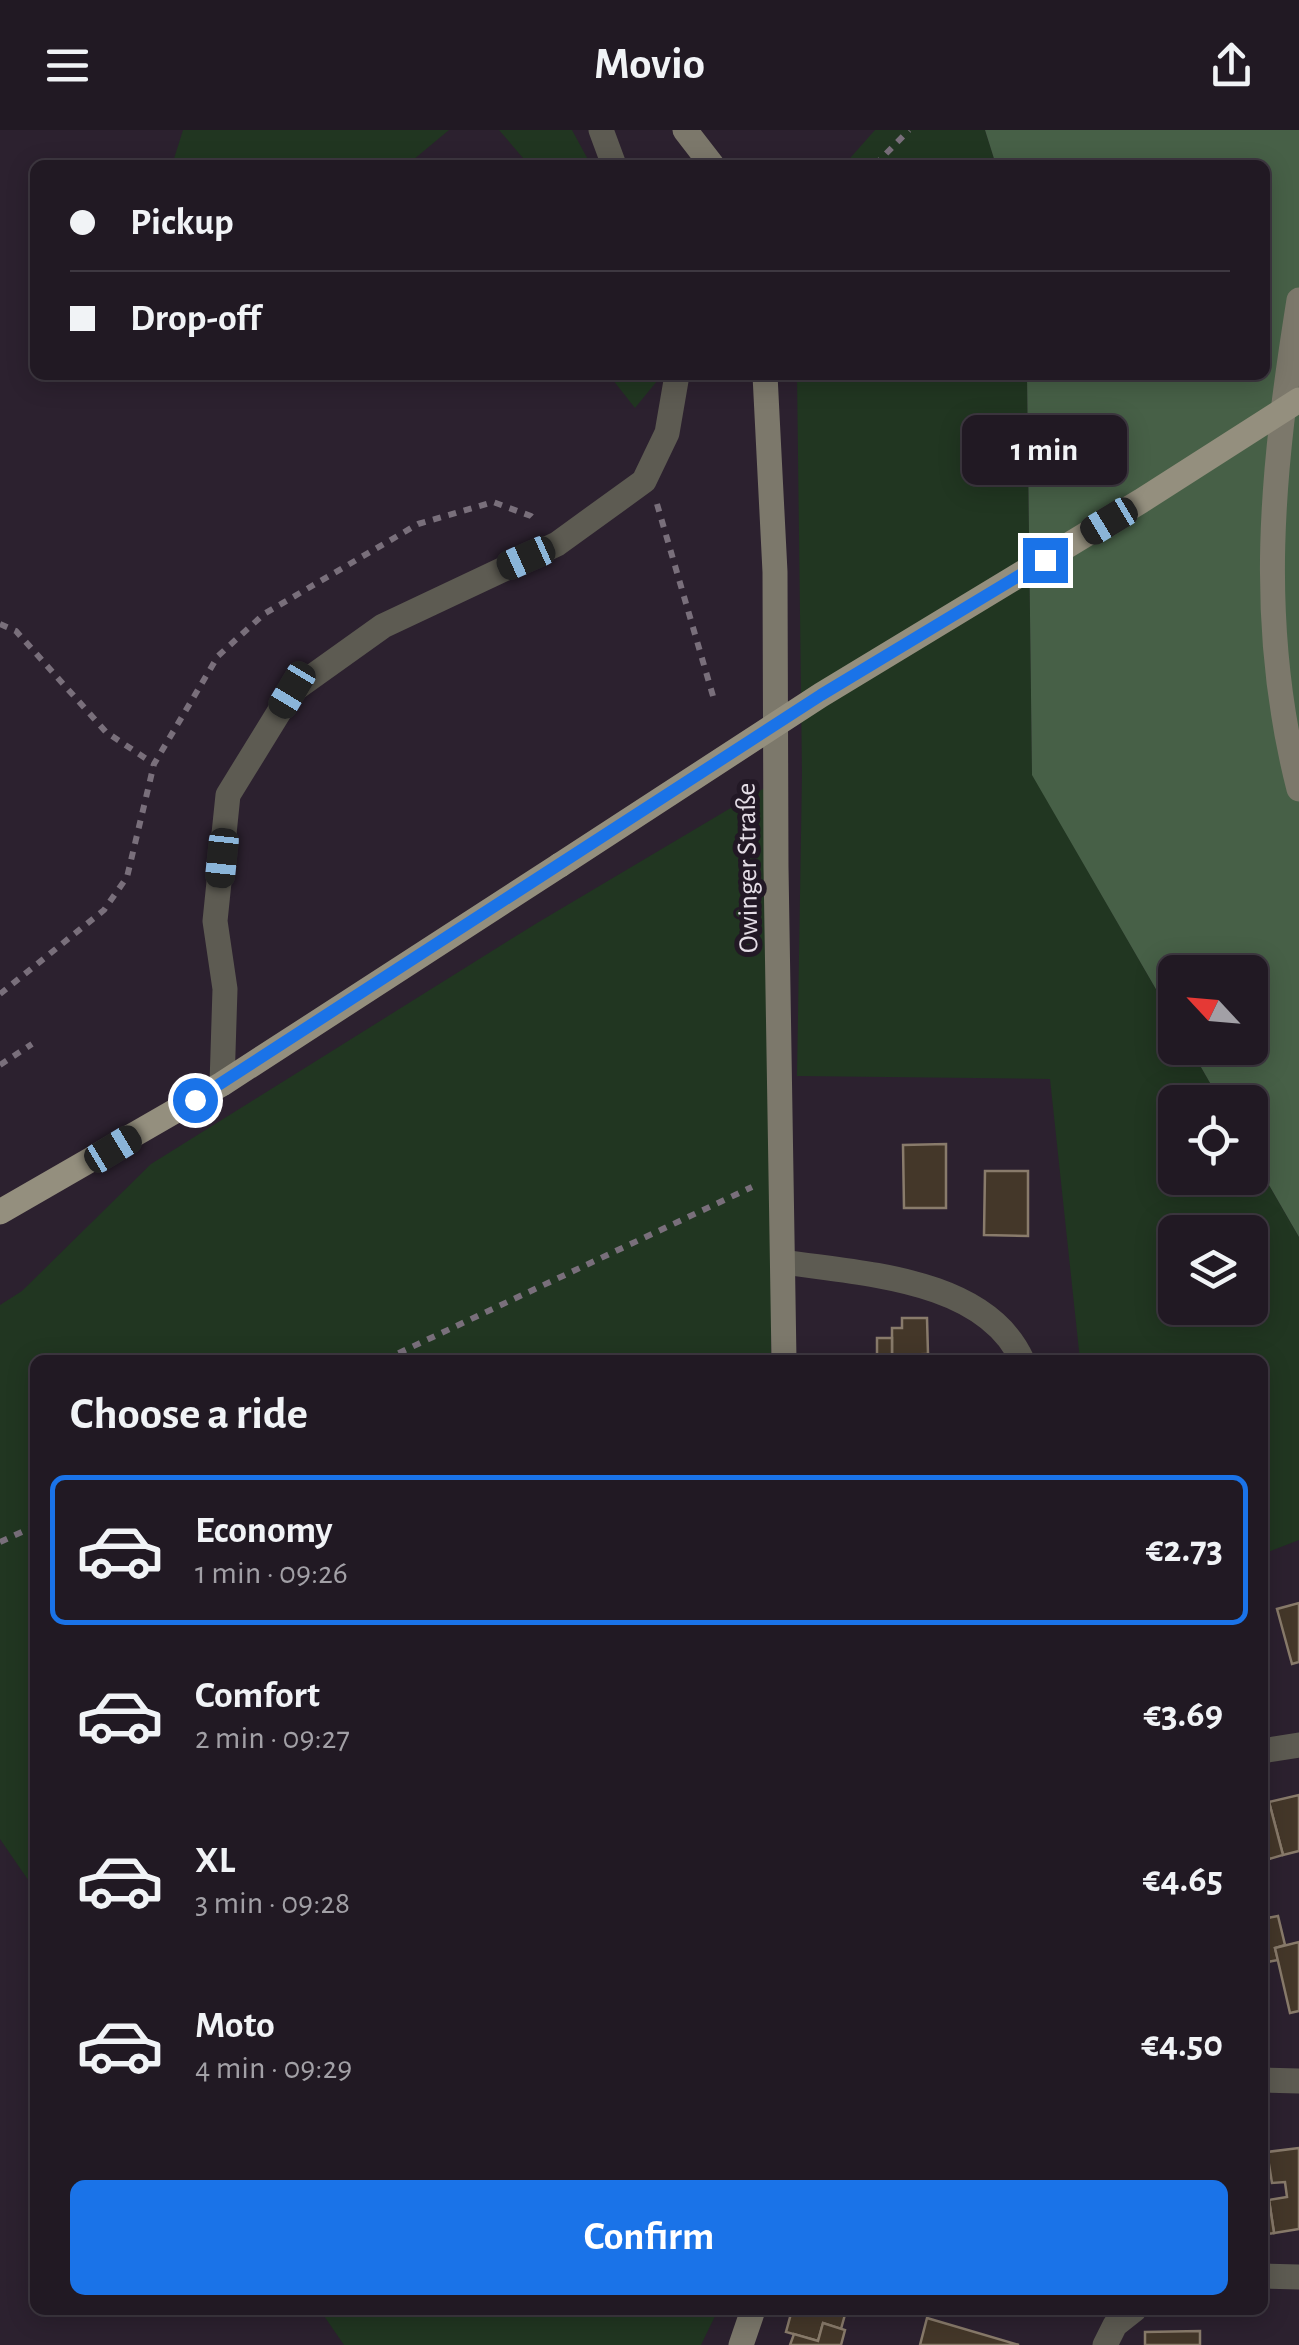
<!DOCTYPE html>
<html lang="en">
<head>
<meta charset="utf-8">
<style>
  body { margin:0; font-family:"Alegreya Sans",sans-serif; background:#2d2630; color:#f1f3f6; height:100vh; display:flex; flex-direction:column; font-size:38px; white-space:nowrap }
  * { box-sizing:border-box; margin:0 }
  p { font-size:32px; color:#a2a0a6 }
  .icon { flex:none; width:55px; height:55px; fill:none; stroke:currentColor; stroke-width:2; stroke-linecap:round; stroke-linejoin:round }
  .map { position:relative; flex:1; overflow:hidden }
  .details { position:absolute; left:30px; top:1225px; width:1238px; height:960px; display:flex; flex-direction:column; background:#211923; border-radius:15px; box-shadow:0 5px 25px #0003,0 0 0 2px #3e3841 }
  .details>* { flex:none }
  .top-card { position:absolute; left:30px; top:30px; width:1240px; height:220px; border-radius:15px; box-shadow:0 5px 25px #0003,0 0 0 2px #3e3841; display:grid; align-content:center; height:220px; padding:0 40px; background:#211923 }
  .needle { width:65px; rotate:296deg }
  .fabs { position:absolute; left:1158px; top:825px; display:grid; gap:20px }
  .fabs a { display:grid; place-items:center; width:110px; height:110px; border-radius:15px; background:#211923; box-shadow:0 5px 25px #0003,0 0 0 2px #3e3841; font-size:50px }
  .end { position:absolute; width:45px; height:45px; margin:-22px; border:12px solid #1a73e8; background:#fff; box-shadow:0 0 0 5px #fff }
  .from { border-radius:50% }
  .bubble { position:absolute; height:70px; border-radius:15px; background:#211923; box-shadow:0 5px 25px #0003,0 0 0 2px #3e3841; font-size:32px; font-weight:700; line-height:70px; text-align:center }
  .car { position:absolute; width:30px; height:60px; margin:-30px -15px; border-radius:12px; box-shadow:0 0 8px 2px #0007; background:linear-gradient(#222 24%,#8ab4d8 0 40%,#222 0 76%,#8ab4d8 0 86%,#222 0) }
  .top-card b { display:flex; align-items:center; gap:35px; height:95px; font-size:38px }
  .top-card b+b { border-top:2px solid #3e3841 }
  .top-card i { width:25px; height:25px; background:#f1f3f6 }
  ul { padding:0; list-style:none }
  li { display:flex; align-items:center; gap:30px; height:150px; margin:0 20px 15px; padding:0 20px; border:5px solid transparent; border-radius:15px }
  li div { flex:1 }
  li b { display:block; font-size:38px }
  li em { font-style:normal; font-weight:700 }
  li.active { border-color:#1a73e8 }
  li>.icon { width:90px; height:90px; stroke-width:1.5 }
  h2 { padding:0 40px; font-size:45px; line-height:120px }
  .button { display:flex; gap:20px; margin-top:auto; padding:20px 40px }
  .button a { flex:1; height:115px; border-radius:15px; background:#1a73e8; color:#fff; font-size:40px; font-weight:700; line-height:115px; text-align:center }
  header { display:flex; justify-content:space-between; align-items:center; height:130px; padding:0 40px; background:#211923; font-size:45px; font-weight:700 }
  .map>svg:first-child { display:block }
</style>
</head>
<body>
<header><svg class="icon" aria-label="menu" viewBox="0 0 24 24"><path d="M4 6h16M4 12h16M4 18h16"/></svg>Movio<svg class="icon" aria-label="share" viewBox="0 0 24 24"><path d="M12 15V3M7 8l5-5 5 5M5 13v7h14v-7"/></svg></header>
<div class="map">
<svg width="1299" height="2215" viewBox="0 0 1299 2215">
  <rect width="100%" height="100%" fill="#2c212f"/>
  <g fill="#213621" fill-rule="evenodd">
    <polygon points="183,0 449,0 407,35 172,35"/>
    <polygon points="499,0 572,0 591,35 529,35"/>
    <polygon points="875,0 985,0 996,35 844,35"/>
    <polygon points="609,245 657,245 657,251 635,278"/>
    <path d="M 797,245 L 1027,245 L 1032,644 L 1175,892 L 1175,918 L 1190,918 L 1221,972 L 1175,972 L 1175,1048 L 1250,1048 L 1250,1022 L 1299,1107 L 1299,1410 L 1263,1424 L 1262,1230 L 1080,1230 L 1050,949 L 797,946 L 802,644 ZM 1175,1102 L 1250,1102 L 1250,1178 L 1175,1178 Z"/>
    <polygon points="766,657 771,948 771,1230 35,1230 35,1760 0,1709 0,1175 22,1161 151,1034 537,793"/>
    <polygon points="320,2180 718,2180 701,2215 344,2215"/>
  </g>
  <polygon fill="#476047" points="985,0 1299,0 1299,1107 1250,1022 1250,972 1221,972 1190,918 1250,918 1250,842 1175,842 1175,892 1032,645 1027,245 1265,245 1265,35 996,35"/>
  <g fill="#443729" stroke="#897b6b" stroke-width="2.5">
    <polygon points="946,1014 946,1078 904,1078 903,1015"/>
    <polygon points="985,1041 1028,1041 1028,1106 984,1105"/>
    <polygon points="902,1188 927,1188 928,1224 892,1225 892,1198 902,1198"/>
    <polygon points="877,1208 892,1208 892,1225 928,1224 928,1230 877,1230"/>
    <polygon points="1299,1473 1299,1532 1292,1534 1277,1479"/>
    <polygon points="1299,1665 1299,1721 1283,1725 1269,1672"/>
    <polygon points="1269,1672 1283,1725 1262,1731 1262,1674"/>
    <polygon points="1278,1786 1285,1815 1275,1818 1278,1830 1262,1833 1262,1789"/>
    <polygon points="1299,1812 1299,1881 1290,1883 1275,1818"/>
    <polygon points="1299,2018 1299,2099 1274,2103 1269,2070 1287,2067 1285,2052 1272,2053 1267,2022"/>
    <polygon points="1269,2070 1274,2103 1262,2105 1262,2071"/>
    <polygon points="792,2180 842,2180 846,2181 841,2199 823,2193 818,2211 786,2202"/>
    <polygon points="927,2188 1019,2215 920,2215"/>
    <polygon points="823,2193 845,2200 841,2215 790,2215 794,2204 818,2211"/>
    <polygon points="1200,2201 1200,2215 1145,2215 1145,2202"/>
  </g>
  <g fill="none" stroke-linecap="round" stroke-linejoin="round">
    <g stroke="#796f7b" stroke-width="6" stroke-dasharray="8 8" stroke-linecap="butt">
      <polyline points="875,35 909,0"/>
      <polyline points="657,374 713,566"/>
      <polyline points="0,494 16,501 106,602 154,634"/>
      <polyline points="0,864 104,780 127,747 154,634 218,526 264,484 418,394 493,372 531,386 536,391"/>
      <polyline points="0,935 32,914"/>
      <polyline points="384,1230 752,1057"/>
      <polyline points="0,1412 35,1396"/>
    </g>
    <g stroke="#5d5b52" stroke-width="25">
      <polyline points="601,0 614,35"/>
      <polyline points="222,954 225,859 215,791 228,665 292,561 383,496 557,414 644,351 667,303 677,245"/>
      <path d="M 784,1132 C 862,1144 985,1148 1022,1230"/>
      <polyline points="1262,1621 1299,1615"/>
      <polyline points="1262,1950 1299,1951"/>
      <polyline points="1262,2146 1299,2147"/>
      <polyline points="1105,2215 1115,2195 1134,2180"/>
    </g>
    <g stroke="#7c786b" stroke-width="25">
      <polyline points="685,0 712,35"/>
      <path d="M 1299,170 C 1272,339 1256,491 1299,659"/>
      <polyline points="765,245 775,442 776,737 784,1230"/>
      <polyline points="741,2215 753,2180"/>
    </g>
    <polyline stroke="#948f7e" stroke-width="25" points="0,1082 222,954 560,735"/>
    <polyline stroke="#948f7e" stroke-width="25" points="560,735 821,565 1141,371 1299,270"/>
  </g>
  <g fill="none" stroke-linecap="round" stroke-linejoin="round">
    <polyline stroke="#1a73e8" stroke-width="12" points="195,970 821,565 1045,430"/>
  </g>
  <g text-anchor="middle" stroke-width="10" stroke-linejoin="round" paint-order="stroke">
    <g font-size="28" fill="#e4dde6" stroke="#221825">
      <text transform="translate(746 738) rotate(-91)" y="10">Owinger Straße</text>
    </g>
  </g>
</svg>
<div class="fabs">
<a><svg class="needle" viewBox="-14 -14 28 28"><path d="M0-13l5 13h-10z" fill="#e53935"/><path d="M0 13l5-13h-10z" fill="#a2a0a6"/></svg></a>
<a><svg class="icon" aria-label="locate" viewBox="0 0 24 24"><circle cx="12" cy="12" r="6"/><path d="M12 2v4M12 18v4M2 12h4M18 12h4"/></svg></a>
<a><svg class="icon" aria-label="layers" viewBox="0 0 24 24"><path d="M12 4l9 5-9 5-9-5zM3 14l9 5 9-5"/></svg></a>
</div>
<i class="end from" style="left:195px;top:970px"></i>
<i class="end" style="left:1045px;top:430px"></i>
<div class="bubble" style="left:962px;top:285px;width:165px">1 min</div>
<i class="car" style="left:1109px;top:391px;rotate:239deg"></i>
<i class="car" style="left:526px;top:428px;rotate:246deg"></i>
<i class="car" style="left:292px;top:560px;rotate:211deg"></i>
<i class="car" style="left:222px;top:728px;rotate:186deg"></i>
<i class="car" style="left:113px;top:1019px;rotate:59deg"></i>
<div class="top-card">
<b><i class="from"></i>Pickup</b>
<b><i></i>Drop-off</b>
</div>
<section class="details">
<h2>Choose a ride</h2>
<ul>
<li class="active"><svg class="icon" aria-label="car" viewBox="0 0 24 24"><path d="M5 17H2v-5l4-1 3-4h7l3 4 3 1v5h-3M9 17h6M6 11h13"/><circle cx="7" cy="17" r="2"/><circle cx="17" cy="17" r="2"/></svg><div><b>Economy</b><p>1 min · 09:26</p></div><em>€2.73</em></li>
<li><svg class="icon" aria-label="car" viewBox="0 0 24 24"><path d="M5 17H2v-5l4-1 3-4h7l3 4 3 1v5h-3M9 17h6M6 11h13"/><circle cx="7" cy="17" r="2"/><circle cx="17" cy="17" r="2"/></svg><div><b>Comfort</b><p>2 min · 09:27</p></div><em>€3.69</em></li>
<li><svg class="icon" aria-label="car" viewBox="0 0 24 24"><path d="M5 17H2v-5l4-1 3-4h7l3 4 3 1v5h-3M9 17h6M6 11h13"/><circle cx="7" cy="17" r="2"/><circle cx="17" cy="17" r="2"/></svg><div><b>XL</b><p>3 min · 09:28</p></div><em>€4.65</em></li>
<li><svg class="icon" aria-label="car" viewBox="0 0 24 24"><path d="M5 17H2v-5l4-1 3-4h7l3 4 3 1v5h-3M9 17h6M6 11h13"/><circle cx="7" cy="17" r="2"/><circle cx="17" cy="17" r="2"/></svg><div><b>Moto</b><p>4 min · 09:29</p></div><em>€4.50</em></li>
</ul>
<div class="button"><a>Confirm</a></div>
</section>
</div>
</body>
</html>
